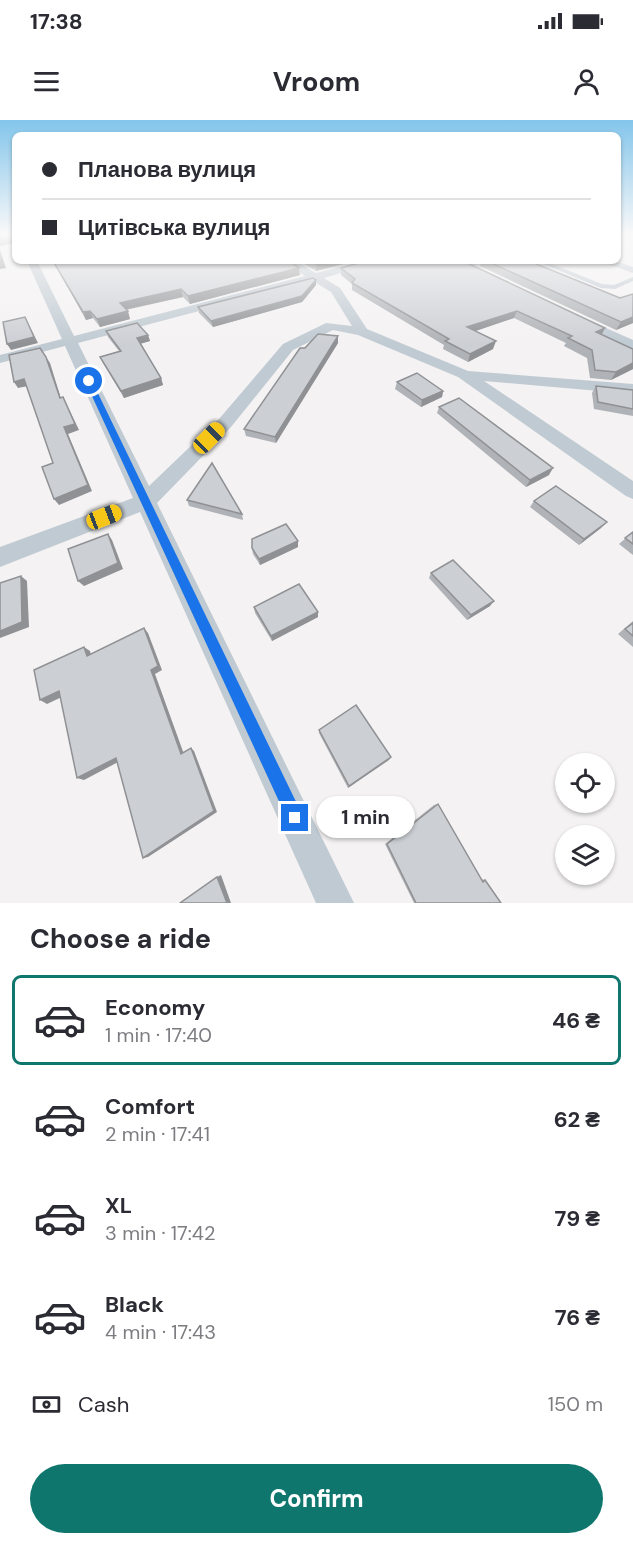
<!DOCTYPE html>
<html lang="en">
<head>
<meta charset="utf-8">
<style>
  body { margin:0; font-family:"DM Sans",sans-serif; background:#f7f7f7; color:#2b2b33; height:100vh; display:flex; flex-direction:column; font-size:22px; white-space:nowrap }
  * { box-sizing:border-box; margin:0 }
  p { font-size:20px; color:#7c7c81 }
  .icon { flex:none; width:33px; height:33px; fill:none; stroke:currentColor; stroke-width:2; stroke-linecap:round; stroke-linejoin:round }
  .map { position:relative; height:783px; overflow:hidden }
  .panel { display:flex; flex-direction:column; background:#fff; flex:1 }
  .panel>* { flex:none }
  .guide { position:absolute; left:12px; top:12px; width:609px; height:132px; border-radius:9px; box-shadow:0 2px 4px #0004; display:grid; align-content:center; height:132px; padding:0 30px; background:#fff }
  .tools { position:absolute; left:555px; top:633px; display:grid; gap:12px }
  .tools a { display:grid; place-items:center; width:60px; height:60px; border-radius:50%; background:#fff; box-shadow:0 2px 4px #0004; font-size:30px }
  .end { position:absolute; width:27px; height:27px; margin:-14px; border:8px solid #1a73e8; background:#fff; box-shadow:0 0 0 3px #fff }
  .from { border-radius:50% }
  .bubble { position:absolute; height:42px; border-radius:21px; background:#fff; box-shadow:0 2px 4px #0004; font-size:20px; font-weight:700; line-height:42px; text-align:center }
  .car { position:absolute; width:18px; height:36px; margin:-18px -9px; border-radius:8px; box-shadow:0 0 4px 2px #0007; background:linear-gradient(#f5c518 24%,#345 0 40%,#f5c518 0 76%,#345 0 86%,#f5c518 0) }
  .guide b { display:flex; align-items:center; gap:21px; height:57px; font-size:22px }
  .guide b+b { border-top:2px solid #e1e1e2 }
  .guide i { width:15px; height:15px; background:#2b2b33 }
  ul { padding:0; list-style:none }
  li { display:flex; align-items:center; gap:18px; height:90px; margin:0 12px 9px; padding:0 18px; border:3px solid transparent; border-radius:9px }
  li div { flex:1 }
  li b { display:block; font-size:22px }
  li em { font-style:normal; font-weight:700 }
  li.selected { border-color:#0f766e }
  li>.icon { width:54px; height:54px; stroke-width:1.5 }
  h2 { padding:0 30px; font-size:27px; line-height:72px }
  .pay { display:flex; align-items:center; gap:15px; height:66px; padding:0 30px; font-size:22px }
  .pay p { margin-inline-start:auto }
  .cta { display:flex; gap:12px; margin-top:auto; padding:12px 30px }
  .cta a { flex:1; height:69px; border-radius:36px; background:#0f766e; color:#fff; font-size:24px; font-weight:700; line-height:69px; text-align:center }
  .status { display:flex; justify-content:space-between; align-items:center; height:42px; padding:0 30px; background:#fff; direction:ltr }
  .status svg { height:16px; fill:currentColor }
  header { display:flex; justify-content:space-between; align-items:center; height:78px; padding:0 30px; background:#fff; font-size:27px; font-weight:700 }
  .map>svg:first-child { display:block }
</style>
</head>
<body>
<div class="status"><b>17:38</b><svg viewBox="0 0 49 12"><path d="M0 12V9h3v3zM5 12V6h3v6zM10 12V3h3v9zM15 12V0h3v12zM26 1h20v11H26zM47 4h2v5h-2z"/></svg></div>
<header><svg class="icon" aria-label="menu" viewBox="0 0 24 24"><path d="M4 6h16M4 12h16M4 18h16"/></svg>Vroom<svg class="icon" aria-label="person" viewBox="0 0 24 24"><circle cx="12" cy="8" r="4"/><path d="M4 21q1-7 8-7t8 7"/></svg></header>
<div class="map">
<svg width="633" height="783" viewBox="0 0 633 783">
  <rect width="100%" height="100%" fill="#f4f2f2"/>
  <g fill="none" stroke-linecap="round" stroke-linejoin="round">
    <g fill="#c0cad2" fill-rule="evenodd">
      <polygon points="478,141 486,141 467,148 464,146"/>
      <polygon points="536,141 544,141 602,164 614,165 633,157 633,161 615,169 601,168"/>
    </g>
    <g fill="#c0cad2" fill-rule="evenodd">
      <path d="M 27,141 L 37,141 L 74,216 L 305,156 L 283,141 L 295,141 L 316,153 L 364,141 L 381,141 L 324,158 L 340,168 L 367,209 L 468,251 L 633,264 L 633,274 L 484,261 L 633,361 L 633,379 L 626,376 L 458,257 L 358,215 L 333,210 L 293,230 L 231,307 L 157,383 L 354,783 L 316,783 L 140,392 L 0,447 L 0,427 L 133,378 L 65,226 L 0,243 L 0,235 L 62,219 ZM 313,161 L 331,172 L 352,206 L 326,203 L 283,224 L 219,299 L 149,366 L 78,223 Z"/>
      <polygon points="599,141 615,141 633,147 633,153"/>
      <polygon points="579,196 633,220 633,229 574,203 573,200 574,197"/>
    </g>
  </g>
  <g fill="#afb2b6">
    <polygon points="53,141 289,141 300,155 190,184 183,177 126,190 130,199 100,207 93,198 86,200"/>
    <polygon points="300,141 355,141 316,151"/>
    <polygon points="366,141 602,214 633,229 633,249 611,260 590,258 587,238 564,226 566,223 514,198 475,211 493,229 468,242 443,229 444,225 352,170 352,164 341,155 341,148"/>
    <polygon points="481,141 529,141 633,203 616,210 480,146"/>
    <polygon points="316,165 302,182 213,207 199,193 198,187"/>
    <polygon points="106,211 148,215 150,221 140,224 161,258 163,265 124,278 103,243 100,237 119,231 108,217"/>
    <polygon points="338,223 276,323 246,316 244,309 305,228"/>
    <polygon points="397,262 443,271 442,277 421,287 395,269"/>
    <polygon points="596,266 633,270 633,296 594,289 592,273"/>
    <polygon points="439,287 549,355 526,367 437,293"/>
    <polygon points="187,380 242,394 243,400 189,386"/>
    <polygon points="534,381 601,408 579,425 530,387"/>
    <polygon points="633,412 633,435 619,424"/>
    <polygon points="298,421 298,427 260,445 253,434 252,428"/>
    <polygon points="431,453 490,486 467,500 429,458"/>
    <polygon points="254,487 318,497 272,521 255,493"/>
    <polygon points="633,501 633,527 618,514"/>
    <polygon points="319,610 391,637 348,668 319,613"/>
    <polygon points="438,684 481,759 485,760 501,783 414,783 385,724 434,685"/>
  </g>
  <g fill="#8f9194">
    <polygon points="15,116 15,123 0,126 0,119"/>
    <polygon points="0,130 6,148 0,149"/>
    <polygon points="327,141 355,141 316,151 316,144"/>
    <polygon points="299,148 300,155 190,184 188,176"/>
    <polygon points="316,160 316,165 302,182 213,207 211,201"/>
    <polygon points="181,169 183,177 123,190 120,183"/>
    <polygon points="90,191 93,198 86,200 83,192"/>
    <polygon points="128,191 130,199 100,207 97,199"/>
    <polygon points="517,191 514,198 464,215 467,207"/>
    <polygon points="25,197 38,223 11,230 7,224"/>
    <polygon points="633,197 633,203 616,210 621,202"/>
    <polygon points="605,208 601,216 596,212"/>
    <polygon points="148,215 150,221 139,224 137,218"/>
    <polygon points="338,216 338,223 276,323 275,317"/>
    <polygon points="496,221 493,229 468,242 470,234"/>
    <polygon points="46,237 50,243 63,285 60,278"/>
    <polygon points="633,243 633,249 611,260 616,252"/>
    <polygon points="161,258 163,265 124,278 121,271"/>
    <polygon points="24,259 28,266 18,268 14,262"/>
    <polygon points="443,271 442,277 421,287 422,280"/>
    <polygon points="63,277 79,310 68,314 92,371 59,385 54,379 64,307"/>
    <polygon points="553,348 549,355 526,367 530,360"/>
    <polygon points="607,402 601,408 579,425 584,419"/>
    <polygon points="108,414 112,420 123,449 84,466 78,461"/>
    <polygon points="298,421 298,427 260,445 259,439"/>
    <polygon points="21,456 27,461 29,507 0,518 0,511"/>
    <polygon points="494,481 490,486 467,500 471,495"/>
    <polygon points="318,492 318,497 272,521 271,516"/>
    <polygon points="144,508 148,513 162,550 155,554 185,637 181,634 151,550"/>
    <polygon points="84,527 90,531 92,540 87,536"/>
    <polygon points="59,571 66,575 47,584 40,580"/>
    <polygon points="191,628 194,631 217,692 148,737 143,738"/>
    <polygon points="391,637 389,640 348,668 349,666"/>
    <polygon points="116,638 122,640 84,660 77,658"/>
    <polygon points="221,755 231,783 227,783 217,757"/>
  </g>
  <g fill="#cccfd4" stroke="#8f9194" stroke-width="1.5">
    <polygon points="0,114 15,114 15,116 0,119"/>
    <polygon points="53,141 289,141 299,148 188,176 181,169 120,183 128,191 97,199 90,191 83,192"/>
    <polygon points="312,141 327,141 316,144"/>
    <polygon points="366,141 463,141 605,208 596,212 633,229 633,243 616,252 595,250 592,230 568,218 572,216 517,191 467,207 496,221 470,234 445,221 449,219 352,163 355,159 341,148"/>
    <polygon points="487,141 529,141 620,178 633,174 633,197 621,202"/>
    <polygon points="313,158 316,160 302,176 211,201 198,187"/>
    <polygon points="25,197 34,217 7,224 3,202"/>
    <polygon points="137,203 148,215 137,218 161,258 121,271 100,237 121,231 106,211"/>
    <polygon points="318,214 338,216 275,317 244,309 300,228 305,228"/>
    <polygon points="40,228 46,237 60,278 63,277 75,304 64,307 88,365 54,379 42,347 53,343 24,259 14,262 9,235"/>
    <polygon points="417,253 443,271 422,280 397,262"/>
    <polygon points="596,266 633,270 633,289 598,282"/>
    <polygon points="459,278 553,348 530,360 439,287"/>
    <polygon points="212,343 242,394 187,380"/>
    <polygon points="556,366 607,402 584,419 534,381"/>
    <polygon points="286,404 298,421 259,439 252,428 252,419"/>
    <polygon points="633,412 633,424 625,418"/>
    <polygon points="108,414 118,443 78,461 68,429"/>
    <polygon points="453,440 494,481 471,495 431,453"/>
    <polygon points="21,456 22,502 0,511 0,463"/>
    <polygon points="299,464 318,492 271,516 254,487"/>
    <polygon points="633,503 633,516 625,509"/>
    <polygon points="144,508 158,546 151,550 181,634 191,628 214,691 143,738 116,638 77,658 59,571 40,580 34,550 84,527 87,536"/>
    <polygon points="356,585 391,637 349,666 319,610"/>
    <polygon points="438,684 483,762 485,760 501,783 416,783 387,724"/>
    <polygon points="217,757 227,783 180,783"/>
  </g>
  <linearGradient id="sky" x2="0" y2="1"><stop stop-color="#83c5eb"/><stop offset="0.51" stop-color="#faf9f9"/><stop offset="1" stop-color="#faf9f9" stop-opacity="0"/></linearGradient>
  <rect width="633" height="224" fill="url(#sky)"/>
  <polygon fill="#1a73e8" points="89,259 92,261 301,692 303,698 301,703 295,706 289,703 85,261"/>
</svg>
<div class="tools">
<a><svg class="icon" aria-label="locate" viewBox="0 0 24 24"><circle cx="12" cy="12" r="6"/><path d="M12 2v4M12 18v4M2 12h4M18 12h4"/></svg></a>
<a><svg class="icon" aria-label="layers" viewBox="0 0 24 24"><path d="M12 4l9 5-9 5-9-5zM3 14l9 5 9-5"/></svg></a>
</div>
<i class="end from" style="left:89px;top:261px"></i>
<i class="end" style="left:295px;top:698px"></i>
<div class="bubble" style="left:316px;top:676px;width:99px">1 min</div>
<i class="car" style="left:209px;top:318px;rotate:45deg"></i>
<i class="car" style="left:104px;top:397px;rotate:69deg"></i>
<div class="guide">
<b><i class="from"></i>Планова вулиця</b>
<b><i></i>Цитівська вулиця</b>
</div>
</div>
<section class="panel">
<h2>Choose a ride</h2>
<ul>
<li class="selected"><svg class="icon" aria-label="car" viewBox="0 0 24 24"><path d="M5 17H2v-5l4-1 3-4h7l3 4 3 1v5h-3M9 17h6M6 11h13"/><circle cx="7" cy="17" r="2"/><circle cx="17" cy="17" r="2"/></svg><div><b>Economy</b><p>1 min · 17:40</p></div><em>46 ₴</em></li>
<li><svg class="icon" aria-label="car" viewBox="0 0 24 24"><path d="M5 17H2v-5l4-1 3-4h7l3 4 3 1v5h-3M9 17h6M6 11h13"/><circle cx="7" cy="17" r="2"/><circle cx="17" cy="17" r="2"/></svg><div><b>Comfort</b><p>2 min · 17:41</p></div><em>62 ₴</em></li>
<li><svg class="icon" aria-label="car" viewBox="0 0 24 24"><path d="M5 17H2v-5l4-1 3-4h7l3 4 3 1v5h-3M9 17h6M6 11h13"/><circle cx="7" cy="17" r="2"/><circle cx="17" cy="17" r="2"/></svg><div><b>XL</b><p>3 min · 17:42</p></div><em>79 ₴</em></li>
<li><svg class="icon" aria-label="car" viewBox="0 0 24 24"><path d="M5 17H2v-5l4-1 3-4h7l3 4 3 1v5h-3M9 17h6M6 11h13"/><circle cx="7" cy="17" r="2"/><circle cx="17" cy="17" r="2"/></svg><div><b>Black</b><p>4 min · 17:43</p></div><em>76 ₴</em></li>
</ul>
<div class="pay"><svg class="icon" aria-label="cash" viewBox="0 0 24 24"><path d="M3 7h18v10H3z"/><circle cx="12" cy="12" r="2"/></svg>Cash<p>150 m</p></div>
<div class="cta"><a>Confirm</a></div>
</section>
</body>
</html>
